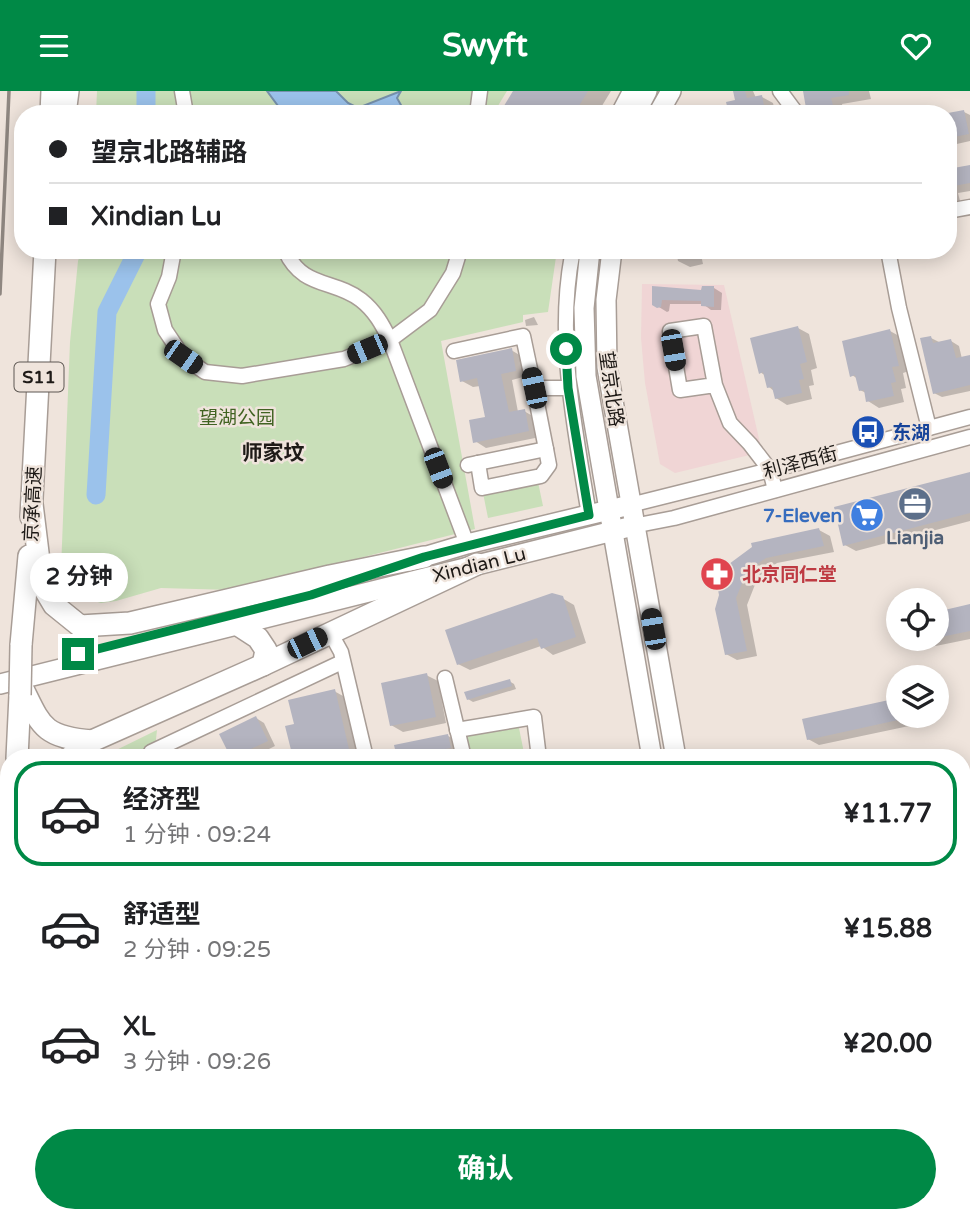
<!DOCTYPE html>
<html lang="zh">
<head>
<meta charset="utf-8">
<style>
  body { margin:0; font-family:"Varela Round","Noto Sans SC",sans-serif; background:#f6f6f6; color:#202124; height:100vh; display:flex; flex-direction:column; font-size:26px; white-space:nowrap }
  * { box-sizing:border-box; margin:0 }
  p { font-size:23px; color:#757577 }
  .icon { flex:none; width:38px; height:38px; fill:none; stroke:currentColor; stroke-width:2; stroke-linecap:round; stroke-linejoin:round }
  .map { position:relative; flex:1; overflow:hidden }
  .side { position:absolute; left:0px; top:658px; width:971px; height:474px; display:flex; flex-direction:column; background:#fff; border-radius:28px 28px 0 0; box-shadow:0 4px 18px #0003 }
  .side>* { flex:none }
  .top-card { position:absolute; left:14px; top:14px; width:943px; height:154px; border-radius:28px; box-shadow:0 4px 18px #0003; display:grid; align-content:center; height:154px; padding:0 35px; background:#fff }
  .controls { position:absolute; left:886px; top:497px; display:grid; gap:14px }
  .controls a { display:grid; place-items:center; width:63px; height:63px; border-radius:50%; background:#fff; box-shadow:0 4px 18px #0003; font-size:35px }
  .end { position:absolute; width:32px; height:32px; margin:-16px; border:9px solid #008946; background:#fff; box-shadow:0 0 0 4px #fff }
  .from { border-radius:50% }
  .bubble { position:absolute; height:49px; border-radius:24px; background:#fff; box-shadow:0 4px 18px #0003; font-size:23px; font-weight:700; line-height:49px; text-align:center }
  .car { position:absolute; width:21px; height:42px; margin:-21px -10px; border-radius:9px; box-shadow:0 0 5px 2px #0007; background:linear-gradient(#222 24%,#8ab4d8 0 40%,#222 0 76%,#8ab4d8 0 86%,#222 0) }
  .top-card b { display:flex; align-items:center; gap:24px; height:66px; font-size:26px }
  .top-card b+b { border-top:2px solid #e0e0e0 }
  .top-card i { width:18px; height:18px; background:#202124 }
  ul { padding:12px 0 0; list-style:none }
  li { display:flex; align-items:center; gap:21px; height:105px; margin:0 14px 10px; padding:0 21px; border:4px solid transparent; border-radius:28px }
  li div { flex:1 }
  li b { display:block; font-size:26px }
  li em { font-style:normal; font-weight:700 }
  li.active { border-color:#008946 }
  li>.icon { width:63px; height:63px; stroke-width:1.5 }
  .action { display:flex; gap:14px; margin-top:auto; padding:14px 35px }
  .action a { flex:1; height:80px; border-radius:42px; background:#008946; color:#fff; font-size:28px; font-weight:700; line-height:80px; text-align:center }
  header { display:flex; justify-content:space-between; align-items:center; height:91px; padding:0 35px; background:#008946; color:#fff; font-size:32px; font-weight:700 }
  .map>svg:first-child { display:block }
</style>
</head>
<body>
<header><svg class="icon" aria-label="menu" viewBox="0 0 24 24"><path d="M4 6h16M4 12h16M4 18h16"/></svg>Swyft<svg class="icon" aria-label="heart" viewBox="0 0 24 24"><path d="M12 20l-8-8c-3-5 5-10 8-4 3-6 11-1 8 4z"/></svg></header>
<div class="map">
<svg width="970" height="1131" viewBox="0 0 970 1131">
  <rect width="100%" height="100%" fill="#efe4dc"/>
  <polygon fill="#f0d5d5" points="642,193 724,194 762,361 675,382 660,373 645,292 641,247"/>
  <g fill="#c9dfb9">
    <polygon points="97,0 507,0 493,23 96,23"/>
    <polygon points="82,159 557,159 548,221 523,224 523,231 441,250 475,438 232,499 161,497 116,510 101,512 74,504 61,478 70,251 78,170"/>
    <polygon points="538,391 543,415 488,427 483,402"/>
    <polygon points="518,632 525,667 468,667 462,642"/>
    <polygon points="157,639 154,667 100,667"/>
    <polygon points="970,862 970,1050 963,1057 962,869"/>
    <polygon points="27,1124 600,1124 602,1131 27,1131"/>
    <polygon points="790,1124 893,1124 886,1131 791,1131"/>
  </g>
  <polygon fill="#9bc2eb" stroke="#7690ab" stroke-width="2" points="267,0 336,0 348,12 358,17 401,0 397,7 406,23 284,23"/>
  <g fill="#0003">
    <polygon points="515,0 611,0 597,23 501,23"/>
    <polygon points="735,0 753,0 756,7 762,6 773,12 775,21 731,23 738,10"/>
    <polygon points="805,0 869,0 871,8 842,13 844,23 810,23"/>
    <polygon points="964,21 970,24 970,50 948,55 948,24"/>
    <polygon points="970,76 970,100 958,102 960,110 948,112 948,86"/>
    <polygon points="665,159 700,159 703,173 690,176 678,170 677,165"/>
    <polygon points="654,197 703,201 714,197 722,202 721,219 711,219 703,213 670,213 669,220 667,221 654,213"/>
    <polygon points="534,226 538,234 526,235 525,229"/>
    <polygon points="798,237 809,243 817,277 811,279 814,294 809,295 812,308 787,314 776,307 774,300 769,296 766,285 760,281"/>
    <polygon points="890,240 901,246 909,280 903,282 906,297 901,298 904,311 879,317 868,310 866,302 860,299 858,288 852,284"/>
    <polygon points="931,247 939,251 951,250 959,255 962,268 970,266 970,300 942,306 934,302"/>
    <polygon points="511,259 523,266 527,285 512,289 518,321 524,320 536,327 540,346 486,357 475,350 487,327 480,295 473,296 462,290"/>
    <polygon points="970,383 970,430 856,460 845,454"/>
    <polygon points="819,439 830,445 834,461 777,472 758,486 747,514 757,565 737,569 726,563 730,474"/>
    <polygon points="562,507 574,514 586,552 553,564 541,555 470,579 458,573"/>
    <polygon points="970,515 970,548 921,558 910,552 909,548 936,548 936,522"/>
    <polygon points="426,584 438,590 446,632 403,641 391,634"/>
    <polygon points="509,590 514,593 516,598 473,611 468,608"/>
    <polygon points="334,600 352,610 365,667 294,667 296,635"/>
    <polygon points="898,625 927,625 928,631 819,654 808,648"/>
    <polygon points="256,627 264,632 275,655 251,667 233,667 222,644"/>
    <polygon points="448,645 456,649 458,661 432,667 399,667 396,656"/>
    <polygon points="970,730 970,758 967,759 962,756 962,731"/>
    <polygon points="607,1124 691,1124 693,1131 608,1131"/>
  </g>
  <g fill="none" stroke-linecap="round" stroke-linejoin="round">
    <g stroke="#9bc2eb" stroke-width="19">
      <polyline points="146,23 146,0"/>
      <polyline points="96,404 107,221 138,159"/>
    </g>
  </g>
  <g fill="#b4b4c0">
    <polygon points="513,0 588,0 574,23 499,23"/>
    <polygon points="733,0 745,0 747,7 762,4 764,15 745,19 746,23 729,23 726,11 735,9"/>
    <polygon points="803,0 849,0 849,4 831,7 834,18 807,23"/>
    <polygon points="964,19 969,43 948,47 948,22"/>
    <polygon points="970,74 970,92 948,96 948,78"/>
    <polygon points="652,195 701,199 702,195 714,195 714,216 701,215 701,210 662,209 661,216 657,217 652,214"/>
    <polygon points="798,235 807,271 800,273 804,288 799,289 802,302 775,308 772,296 767,297 763,281 759,283 750,247"/>
    <polygon points="890,238 899,275 892,276 896,291 891,292 894,305 866,311 864,299 859,300 855,284 850,286 842,250"/>
    <polygon points="931,245 933,252 951,248 956,267 970,264 970,294 933,303 920,247"/>
    <polygon points="512,257 516,280 501,283 509,321 525,318 529,340 473,352 469,329 485,326 477,287 460,291 456,269"/>
    <polygon points="970,381 970,422 843,455 834,416"/>
    <polygon points="819,437 824,455 766,467 747,480 736,507 747,560 725,564 715,518 719,504 717,494 729,473 752,456 751,452"/>
    <polygon points="552,502 563,505 576,546 541,558 537,547 457,574 445,539"/>
    <polygon points="970,513 970,540 936,547 936,521"/>
    <polygon points="427,582 436,626 390,635 381,592"/>
    <polygon points="510,588 512,595 467,609 464,601"/>
    <polygon points="335,598 351,667 293,667 285,635 294,633 288,609"/>
    <polygon points="898,607 898,629 807,649 802,628"/>
    <polygon points="256,625 268,650 231,667 219,643"/>
    <polygon points="448,643 451,657 397,667 394,654"/>
  </g>
  <g fill="none" stroke-linecap="round" stroke-linejoin="round">
    <g stroke="#a89d96" stroke-width="17">
      <g id="minor">
        <polyline points="182,0 186,23"/>
        <polyline points="780,0 797,23"/>
        <polyline points="477,23 480,0"/>
        <polyline points="618,23 630,0"/>
        <polyline points="948,120 970,116"/>
        <polyline points="174,159 169,186 158,213 165,239 183,266 205,281 242,285 344,268 390,249 430,219 453,182 460,159"/>
        <path d="M 285,159 C 302,198 334,188 361,209 C 375,220 382,233 390,249 L 467,453"/>
        <path d="M 573,159 C 555,247 575,337 589,424"/>
        <polyline points="888,159 899,217 929,337"/>
        <polyline points="454,260 523,245 534,297 568,297"/>
        <polyline points="715,294 680,299 670,240 704,235 715,294 730,332 750,353 770,379 775,399"/>
        <polyline points="478,372 482,397 541,385 549,374 546,358"/>
        <polyline points="468,374 546,358 534,297"/>
        <polyline points="630,414 810,369 970,326"/>
        <polyline points="633,435 674,427 970,346"/>
        <polyline points="330,541 341,561 366,667"/>
        <polyline points="445,587 464,667"/>
        <polyline points="457,639 534,626 539,667"/>
        <polyline points="151,661 342,571"/>
        <polyline points="962,843 970,836"/>
        <polyline points="962,1090 970,1082"/>
        <polyline points="922,1131 930,1124"/>
      </g>
    </g>
    <g stroke="#a89d96" stroke-width="22">
      <g id="major">
        <polyline points="635,23 647,0"/>
        <polyline points="658,23 671,0"/>
        <polyline points="590,159 584,217 586,285 652,667"/>
        <polyline points="612,159 606,209 607,276 676,667"/>
        <polyline points="410,470 467,453 630,414"/>
        <polyline points="0,593 633,435"/>
        <polyline points="735,1124 736,1131"/>
        <polyline points="759,1124 760,1131"/>
      </g>
    </g>
    <g stroke="#a89d96" stroke-width="24">
      <g id="highway">
        <polyline points="51,23 52,0"/>
        <polyline points="65,23 68,0"/>
        <polyline points="32,413 42,494 54,514 80,535 130,532 330,485 424,466"/>
        <polyline points="31,426 45,159"/>
        <polyline points="238,534 258,547 266,559 263,574"/>
        <polyline points="21,554 29,465"/>
        <path d="M 20,592 C 41,634 41,646 92,650"/>
        <polyline points="17,667 20,604"/>
        <polyline points="69,667 92,650 263,574 477,473"/>
        <polyline points="0,1131 9,901"/>
      </g>
    </g>
    <use href="#minor" stroke="#fff" stroke-width="14"/>
    <use href="#major" stroke="#fff" stroke-width="19"/>
    <use href="#highway" stroke="#fff" stroke-width="21"/>
    <polyline stroke="#8f8781" stroke-width="3.5" points="0,203 9,0"/>
    <g stroke="#a89d96" stroke-width="24" stroke-linecap="butt">
      <polyline id="highway-bridge" points="20,604 21,554"/>
    </g>
    <use href="#highway-bridge" stroke="#fff" stroke-width="21"/>
  </g>
  <g fill="none" stroke-linecap="round" stroke-linejoin="round">
    <polyline stroke="#008946" stroke-width="9" points="78,563 311,504 424,466 589,424 568,297 566,258"/>
  </g>
  <defs>
    <g id="bus-disc" transform="scale(1.75)"><circle r="9.5" fill="#1a4fb4" stroke="#efe4dc"/><path d="M-5-6H5V4H4V6H2V4H-2V6H-4V4H-5ZM-3.5-4V0h7V-4ZM-3.5 1.2v1.5H-2V1.2ZM2 1.2v1.5H3.5V1.2Z" fill="#fff"/></g>
    <g id="office-disc" transform="scale(1.75)"><circle r="9.5" fill="#5c6f8a" stroke="#efe4dc"/><path d="M-6-3h4V-5.5h4V-3h4V5H-6ZM-1-4.5V-3h2v-1.5ZM-6 0V1H6V0Z" fill="#fff"/></g>
    <g id="supermarket-disc" transform="scale(1.75)"><circle r="9.5" fill="#3f7fe0" stroke="#efe4dc"/><path d="M-6-5.5h2.5l.6 2H6L4.5 2H-2.5L-4.4-4H-6ZM-1.5 3.2a1.3 1.3 0 1 0 .1 0ZM3 3.2a1.3 1.3 0 1 0 .1 0Z" fill="#fff"/></g>
    <g id="pharmacy-disc" transform="scale(1.75)"><circle r="9.5" fill="#e0444e" stroke="#efe4dc"/><path d="M-2-6h4v4h4v4h-4v4h-4v-4h-4v-4h4Z" fill="#fff"/></g>
  </defs>
  <g fill-rule="evenodd">
    <use href="#bus-disc" x="868" y="341"/>
    <use href="#office-disc" x="915" y="413"/>
    <use href="#supermarket-disc" x="867" y="424"/>
    <use href="#pharmacy-disc" x="717" y="483"/>
  </g>
  <g text-anchor="middle" stroke-width="5" stroke-linejoin="round" paint-order="stroke">
    <rect fill="#efe4dc" stroke="#5d5752" stroke-width="2" x="14.5" y="271.5" width="49" height="29" rx="5"/>
    <g font-size="18" font-weight="bold" fill="#1e1a17">
      <text x="39" y="292">S11</text>
    </g>
    <g font-size="19" fill="#1e1a17" stroke="#efe4dc">
      <text transform="translate(612 298) rotate(82)" y="7">望京北路</text>
      <text transform="translate(800 371) rotate(-15)" y="7">利泽西街</text>
      <text transform="translate(32 413) rotate(-87)" y="7">京承高速</text>
      <text transform="translate(479 473) rotate(-14)" y="7">Xindian Lu</text>
    </g>
    <g font-size="19" fill="#416322" stroke="#efe4dc">
      <text x="237" y="333">望湖公园</text>
    </g>
    <g font-size="19" font-weight="bold" fill="#164399" stroke="#efe4dc" text-anchor="start">
      <text x="892" y="348">东湖</text>
    </g>
    <g font-size="19" font-weight="bold" fill="#366cbe" stroke="#efe4dc" text-anchor="end">
      <text x="842" y="431">7-Eleven</text>
    </g>
    <g font-size="19" font-weight="bold" fill="#4e5e75" stroke="#efe4dc">
      <text x="915" y="453">Lianjia</text>
    </g>
    <g font-size="19" font-weight="bold" fill="#be3a42" stroke="#efe4dc" text-anchor="start">
      <text x="742" y="490">北京同仁堂</text>
    </g>
    <g font-size="21" font-weight="bold" fill="#1e1a17" stroke="#efe4dc">
      <text x="273" y="369">师家坟</text>
    </g>
  </g>
</svg>
<div class="controls">
<a><svg class="icon" aria-label="locate" viewBox="0 0 24 24"><circle cx="12" cy="12" r="6"/><path d="M12 2v4M12 18v4M2 12h4M18 12h4"/></svg></a>
<a><svg class="icon" aria-label="layers" viewBox="0 0 24 24"><path d="M12 4l9 5-9 5-9-5zM3 14l9 5 9-5"/></svg></a>
</div>
<i class="end from" style="left:566px;top:258px"></i>
<i class="end" style="left:78px;top:563px"></i>
<div class="bubble" style="left:30px;top:462px;width:98px">2 分钟</div>
<i class="car" style="left:367px;top:258px;rotate:247deg"></i>
<i class="car" style="left:673px;top:259px;rotate:170deg"></i>
<i class="car" style="left:183px;top:266px;rotate:125deg"></i>
<i class="car" style="left:534px;top:297px;rotate:348deg"></i>
<i class="car" style="left:438px;top:377px;rotate:159deg"></i>
<i class="car" style="left:653px;top:538px;rotate:350deg"></i>
<i class="car" style="left:307px;top:552px;rotate:64deg"></i>
<div class="top-card">
<b><i class="from"></i>望京北路辅路</b>
<b><i></i>Xindian Lu</b>
</div>
<section class="side">
<ul>
<li class="active"><svg class="icon" aria-label="car" viewBox="0 0 24 24"><path d="M5 17H2v-5l4-1 3-4h7l3 4 3 1v5h-3M9 17h6M6 11h13"/><circle cx="7" cy="17" r="2"/><circle cx="17" cy="17" r="2"/></svg><div><b>经济型</b><p>1 分钟 · 09:24</p></div><em>¥11.77</em></li>
<li><svg class="icon" aria-label="car" viewBox="0 0 24 24"><path d="M5 17H2v-5l4-1 3-4h7l3 4 3 1v5h-3M9 17h6M6 11h13"/><circle cx="7" cy="17" r="2"/><circle cx="17" cy="17" r="2"/></svg><div><b>舒适型</b><p>2 分钟 · 09:25</p></div><em>¥15.88</em></li>
<li><svg class="icon" aria-label="car" viewBox="0 0 24 24"><path d="M5 17H2v-5l4-1 3-4h7l3 4 3 1v5h-3M9 17h6M6 11h13"/><circle cx="7" cy="17" r="2"/><circle cx="17" cy="17" r="2"/></svg><div><b>XL</b><p>3 分钟 · 09:26</p></div><em>¥20.00</em></li>
</ul>
<div class="action"><a>确认</a></div>
</section>
</div>
</body>
</html>
